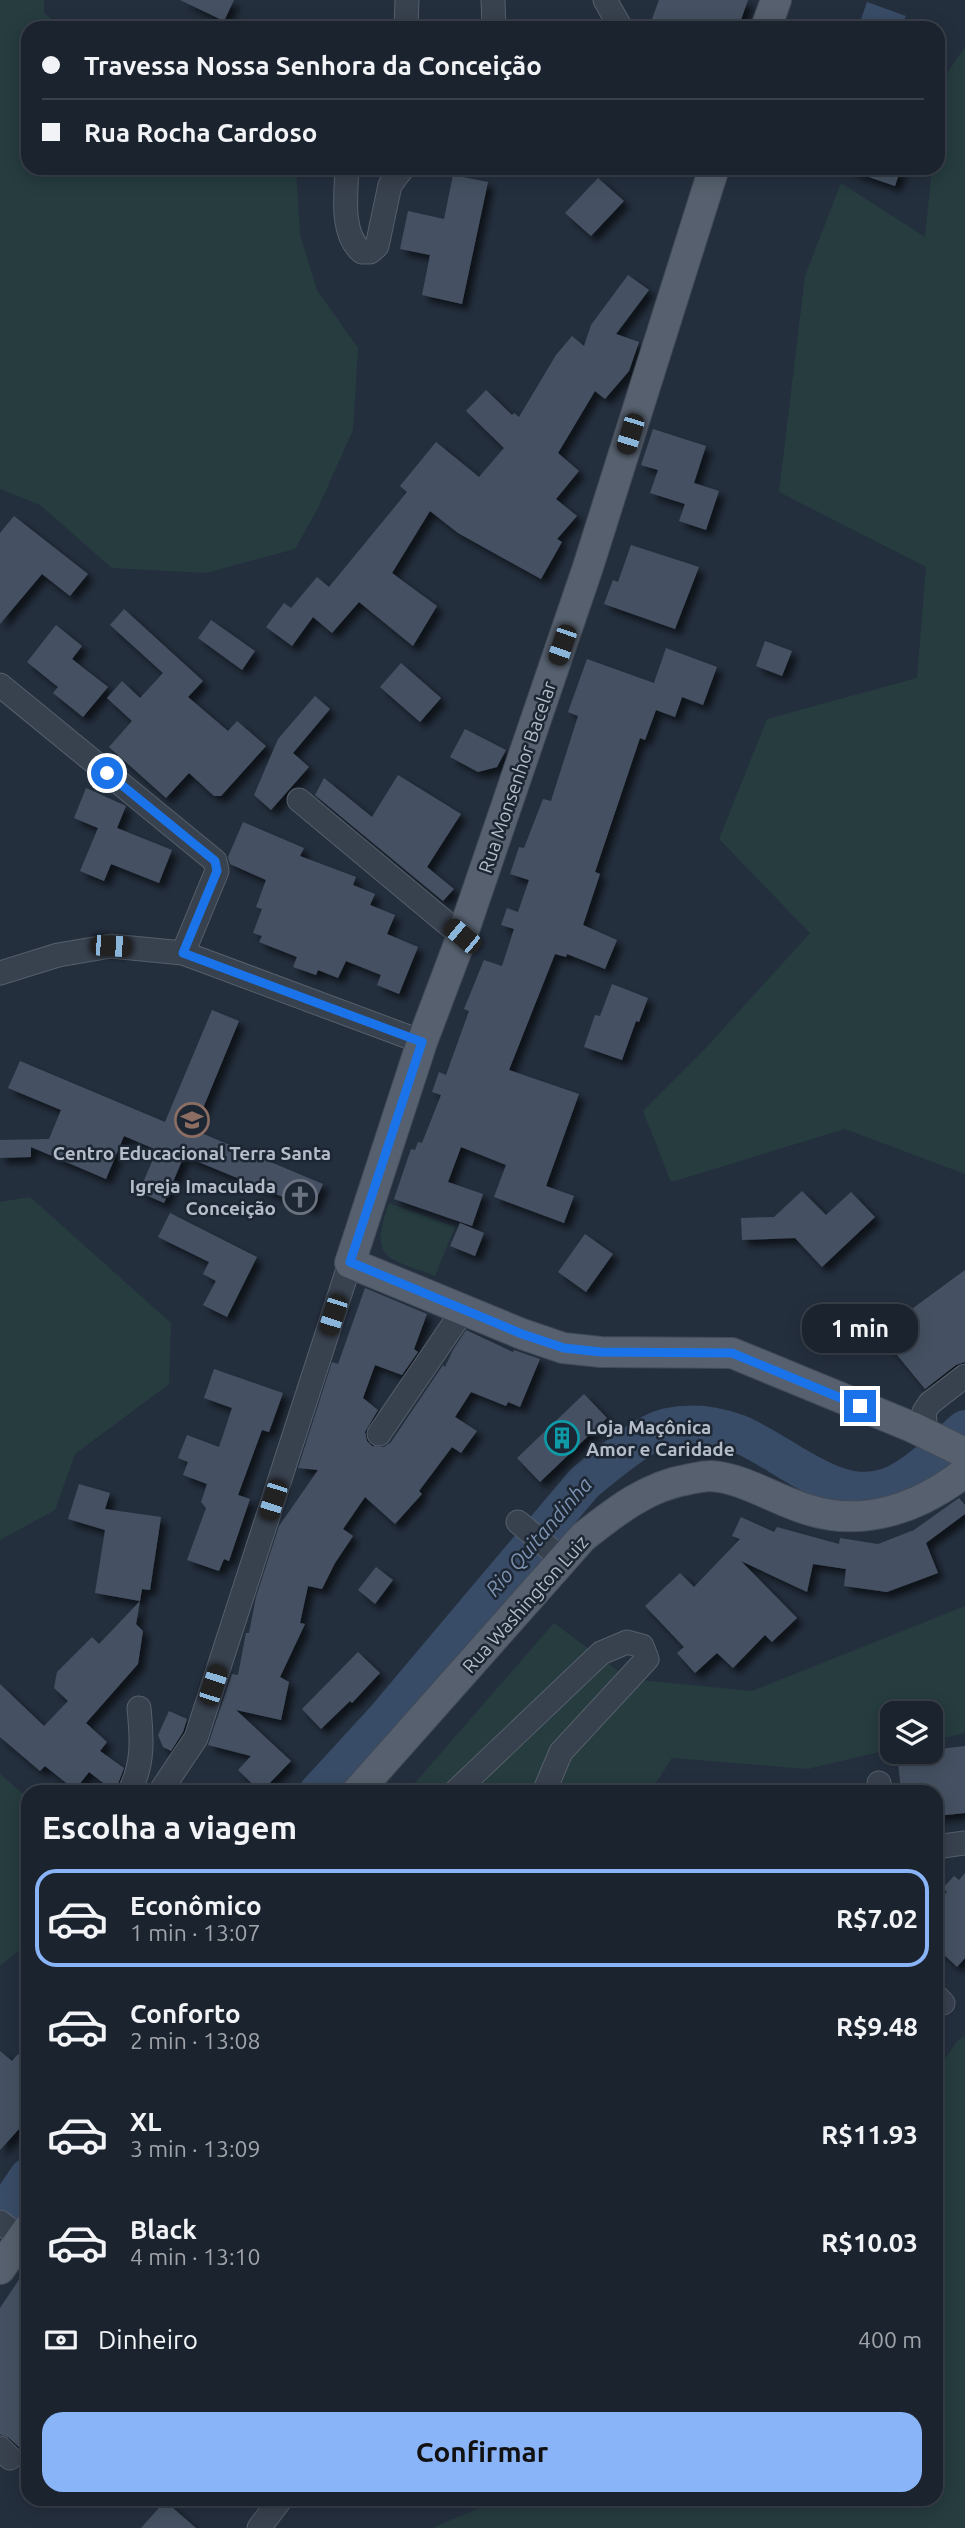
<!DOCTYPE html>
<html lang="pt">
<head>
<meta charset="utf-8">
<style>
  body { margin:0; font-family:Ubuntu,sans-serif; background:#282f3a; color:#f1f3f6; height:100vh; display:flex; flex-direction:column; font-size:26px; white-space:nowrap }
  * { box-sizing:border-box; margin:0 }
  p { font-size:23px; color:#a0a4aa }
  .icon { flex:none; width:38px; height:38px; fill:none; stroke:currentColor; stroke-width:2; stroke-linecap:round; stroke-linejoin:round }
  .map { position:relative; flex:1; overflow:hidden }
  .side { position:absolute; left:21px; top:1785px; width:922px; height:721px; display:flex; flex-direction:column; background:#1b232e; border-radius:21px; box-shadow:0 4px 18px #0003,0 0 0 2px #39404a }
  .side>* { flex:none }
  .guide { position:absolute; left:21px; top:21px; width:924px; height:154px; border-radius:21px; box-shadow:0 4px 18px #0003,0 0 0 2px #39404a; display:grid; align-content:center; height:154px; padding:0 21px; background:#1b232e }
  .fabs { position:absolute; left:880px; top:1701px; display:grid; gap:14px }
  .fabs a { display:grid; place-items:center; width:63px; height:63px; border-radius:14px; background:#1b232e; box-shadow:0 4px 18px #0003,0 0 0 2px #39404a; font-size:35px }
  .end { position:absolute; width:32px; height:32px; margin:-16px; border:9px solid #1a73e8; background:#fff; box-shadow:0 0 0 4px #fff }
  .from { border-radius:50% }
  .bubble { position:absolute; height:49px; border-radius:21px; background:#1b232e; box-shadow:0 4px 18px #0003,0 0 0 2px #39404a; font-size:23px; font-weight:700; line-height:49px; text-align:center }
  .car { position:absolute; width:21px; height:42px; margin:-21px -10px; border-radius:9px; box-shadow:0 0 5px 2px #0007; background:linear-gradient(#222 24%,#8ab4d8 0 40%,#222 0 76%,#8ab4d8 0 86%,#222 0) }
  .guide b { display:flex; align-items:center; gap:24px; height:66px; font-size:26px }
  .guide b+b { border-top:2px solid #39404a }
  .guide i { width:18px; height:18px; background:#f1f3f6 }
  ul { padding:0; list-style:none }
  li { display:flex; align-items:center; gap:21px; height:98px; margin:0 14px 10px; padding:0 7px; border:4px solid transparent; border-radius:21px }
  li div { flex:1 }
  li b { display:block; font-size:26px }
  li em { font-style:normal; font-weight:700 }
  li.on { border-color:#8ab4f8 }
  li>.icon { width:63px; height:63px; stroke-width:1.5 }
  h2 { padding:0 21px; font-size:32px; line-height:84px }
  .pay { display:flex; align-items:center; gap:18px; height:77px; padding:0 21px; font-size:26px }
  .pay p { margin-inline-start:auto }
  .action { display:flex; gap:14px; margin-top:auto; padding:14px 21px }
  .action a { flex:1; height:80px; border-radius:21px; background:#8ab4f8; color:#111; font-size:28px; font-weight:700; line-height:80px; text-align:center }
  .map>svg:first-child { display:block }
</style>
</head>
<body>
<div class="map">
<svg width="965" height="2528" viewBox="0 0 965 2528">
  <defs>
    <filter id="shadow"><feDropShadow dx="6" dy="6" stdDeviation="3.5" flood-color="#0009"/></filter>
  </defs>
  <rect width="100%" height="100%" fill="#242f3e"/>
  <g fill="#263c3f">
    <polygon points="0,0 44,0 44,13 65,28 28,28 28,168 296,168 300,235 317,290 358,348 353,430 318,508 295,549 206,573 112,568 40,505 0,489"/>
    <polygon points="965,47 965,1174 845,1129 671,1182 643,1111 703,1051 810,933 719,839 767,719 917,678 926,567 779,492 805,276 841,183 925,237 932,168 938,168 938,117 943,79"/>
    <polygon points="30,1197 171,1323 169,1384 75,1454 55,1510 0,1540 0,1202"/>
    <path d="M 389,1203 L 455,1227 L 435,1276 C 386,1257 369,1261 389,1203 Z"/>
    <polygon points="965,1606 965,1733 931,1741 931,1713 892,1713 892,1749 808,1769 672,1758 650,1792 407,1792 554,1623 629,1679 752,1691"/>
    <polygon points="0,1774 28,1798 28,1943 0,1966"/>
    <polygon points="965,2036 965,2528 432,2528 501,2499 936,2499 936,2072 957,2041"/>
  </g>
  <polygon fill="#394c67" points="867,2 906,16 900,28 858,28"/>
  <g fill="none" stroke-linecap="round" stroke-linejoin="round">
    <g stroke="#394c67" stroke-width="38">
      <path d="M 318,1792 L 385,1719 L 584,1483 C 603,1467 646,1431 668,1427 C 691,1422 715,1425 737,1433 C 783,1451 835,1506 888,1487 C 915,1477 944,1447 965,1429"/>
      <polyline points="0,2219 28,2177"/>
    </g>
  </g>
  <g fill="#455162" filter="url(#shadow)">
    <polygon points="180,0 234,0 224,21"/>
    <polygon points="659,0 748,0 738,28 676,28 652,19"/>
    <polygon points="851,168 901,168 895,186 851,171"/>
    <polygon points="453,175 488,182 462,304 422,295 430,255 400,249 408,211 444,219"/>
    <polygon points="598,178 624,201 591,236 565,213"/>
    <polygon points="628,275 649,290 616,334 639,342 629,371 605,399 595,391 558,453 579,471 556,499 577,516 557,539 562,542 541,579 458,533 430,511 392,573 437,606 413,646 359,602 332,633 313,617 292,646 266,627 284,603 291,608 317,577 329,587 407,492 400,486 436,442 479,477 504,448 466,411 486,390 512,415 514,413 519,417 556,355 572,336 584,346 591,325"/>
    <polygon points="653,429 706,446 694,483 719,491 706,530 679,521 685,504 650,493 658,470 641,465"/>
    <polygon points="14,516 88,574 70,596 42,574 0,624 0,533"/>
    <polygon points="631,545 699,567 675,629 604,604 613,580 618,582"/>
    <polygon points="124,609 203,681 188,697 228,731 237,721 266,746 221,796 214,796 189,773 166,798 109,747 132,721 107,698 122,681 140,698 163,673 110,625"/>
    <polygon points="211,620 255,651 242,670 198,638"/>
    <polygon points="56,625 82,646 72,659 108,687 83,717 53,693 58,687 27,662"/>
    <polygon points="765,641 792,651 782,676 756,666"/>
    <polygon points="666,648 717,667 703,705 682,697 675,717 656,710 645,740 640,738 595,872 600,874 583,925 617,940 605,969 567,954 566,957 555,954 509,1070 579,1094 546,1186 574,1196 564,1223 494,1197 506,1165 461,1147 448,1182 483,1194 472,1226 394,1199 411,1149 415,1150 418,1142 422,1143 441,1095 432,1092 439,1072 446,1075 469,1011 464,1009 484,960 502,966 514,929 501,925 507,908 518,912 529,880 510,874 519,847 524,848 543,799 551,801 578,716 568,712 587,659 654,683"/>
    <polygon points="401,663 441,698 420,722 380,687"/>
    <polygon points="315,696 330,709 293,753 309,767 271,810 254,795 278,739"/>
    <polygon points="465,729 506,750 497,767 478,772 450,757"/>
    <polygon points="398,775 461,814 427,867 454,889 443,901 315,795 324,778 372,817"/>
    <polygon points="86,788 126,806 117,828 172,850 159,883 111,864 104,881 80,871 98,828 74,818"/>
    <polygon points="243,822 304,848 300,856 356,877 353,885 375,894 370,905 395,915 387,934 418,947 399,994 377,985 381,975 346,961 338,978 318,970 316,975 293,967 297,957 259,942 262,936 253,933 262,909 256,907 266,880 230,864 228,857"/>
    <polygon points="612,984 648,998 639,1022 636,1021 622,1060 584,1047 595,1015 600,1016"/>
    <polygon points="212,1010 239,1021 194,1130 323,1184 312,1209 184,1156 164,1203 139,1192 157,1150 124,1136 106,1179 31,1147 31,1157 0,1158 0,1140 49,1139 61,1110 8,1088 20,1061 165,1122"/>
    <polygon points="802,1191 826,1215 851,1192 875,1217 822,1267 795,1238 742,1240 741,1218 774,1217"/>
    <polygon points="170,1213 257,1257 227,1317 203,1305 216,1281 203,1274 209,1262 158,1237"/>
    <polygon points="460,1223 484,1233 475,1256 450,1246"/>
    <polygon points="585,1234 613,1254 586,1292 558,1272"/>
    <polygon points="965,1270 965,1362 956,1365 925,1389 879,1333"/>
    <polygon points="365,1288 427,1314 414,1349 418,1352 402,1375 375,1365 363,1398 378,1410 365,1432 367,1441 372,1446 384,1447 391,1442 443,1365 445,1367 453,1350 466,1330 513,1352 514,1350 540,1359 520,1407 508,1402 506,1406 471,1392 455,1417 477,1431 461,1453 452,1447 419,1491 422,1494 395,1524 365,1497 343,1529 353,1536 335,1563 322,1589 308,1586 300,1623 305,1624 280,1677 289,1682 281,1720 236,1710 291,1761 261,1792 238,1770 251,1756 208,1745 232,1674 238,1675 246,1633 249,1633 256,1597 279,1526 318,1470 298,1468 332,1362 338,1364"/>
    <polygon points="214,1369 283,1393 269,1432 262,1430 238,1495 250,1499 229,1561 224,1559 219,1571 187,1560 206,1508 201,1502 207,1484 183,1475 188,1462 178,1458 187,1435 219,1447 232,1408 204,1398"/>
    <polygon points="584,1394 607,1418 540,1482 517,1458"/>
    <polygon points="79,1484 110,1493 105,1509 161,1517 150,1590 142,1589 140,1601 95,1593 105,1530 68,1519"/>
    <polygon points="959,1498 965,1505 965,1514 926,1543 938,1573 887,1592 844,1586 846,1569 813,1564 807,1592 741,1561 797,1618 772,1642 765,1635 733,1668 717,1653 695,1673 677,1653 684,1647 645,1606 680,1573 694,1587 740,1539 732,1536 741,1517 774,1532 777,1527 839,1544 840,1538 878,1544 914,1530"/>
    <polygon points="376,1567 393,1580 375,1604 358,1590"/>
    <polygon points="140,1601 136,1624 143,1631 138,1664 86,1723 107,1742 100,1751 124,1768 115,1792 89,1772 75,1790 45,1766 40,1771 0,1737 0,1684 44,1726 68,1701 54,1688 57,1672 92,1637 99,1644"/>
    <polygon points="358,1652 380,1673 352,1703 350,1701 321,1729 302,1709"/>
    <polygon points="169,1711 187,1719 183,1732 171,1751 163,1747 158,1735"/>
    <polygon points="965,1746 965,1813 936,1816 936,1792 905,1792 905,1789 901,1790 897,1754 931,1752 931,1750"/>
    <polygon points="965,1873 965,1958 957,1967 936,1947 936,1903 947,1892 943,1888 954,1876 959,1880"/>
    <polygon points="0,2051 12,2061 18,2054 28,2063 28,2119 0,2150"/>
    <polygon points="28,2266 28,2468 23,2463 24,2455 20,2448 9,2438 0,2434 0,2308"/>
    <polygon points="165,2501 196,2528 141,2528"/>
  </g>
  <g fill="none" stroke-linecap="round" stroke-linejoin="round">
    <g stroke="#565f6c" stroke-width="25">
      <g id="minor">
        <polyline points="493,0 494,28"/>
        <polyline points="605,0 621,28"/>
        <polyline points="406,28 407,0"/>
        <path d="M 347,168 C 346,194 340,234 362,252 L 370,252 L 377,246 L 390,185 L 403,168"/>
        <polyline points="0,685 215,861 217,871 183,953"/>
        <polyline points="299,800 462,936"/>
        <polyline points="0,973 58,955 111,946 183,953 422,1042"/>
        <polyline points="926,1433 924,1412 930,1403 965,1376"/>
        <polyline points="379,1434 464,1309"/>
        <polyline points="518,1522 563,1560"/>
        <polyline points="879,1783 880,1792"/>
        <path d="M 129,1792 C 144,1764 142,1739 139,1708"/>
        <polyline points="160,1792 196,1738 350,1263"/>
        <polyline points="455,1792 601,1653 627,1642 642,1646 647,1659 561,1752 544,1792"/>
        <polyline points="936,1847 965,1843"/>
        <polyline points="936,1996 943,2003"/>
        <polyline points="0,2222 22,2239"/>
        <polyline points="0,2448 10,2458"/>
        <polyline points="259,2528 281,2499"/>
      </g>
    </g>
    <g stroke="#414a57" stroke-width="32">
      <g id="major">
        <polyline points="766,28 776,0"/>
        <polyline points="714,168 588,567 462,936 422,1042 350,1263 522,1334 563,1348 601,1352 732,1353 912,1427 965,1453"/>
        <path d="M 357,1792 L 583,1537 C 616,1511 647,1486 690,1479 C 696,1478 704,1476 711,1476 C 743,1478 776,1500 806,1509 C 863,1528 919,1508 965,1472"/>
        <polyline points="0,2269 28,2229"/>
      </g>
    </g>
    <use href="#minor" stroke="#38414e" stroke-width="23"/>
    <use href="#major" stroke="#56606e" stroke-width="30"/>
  </g>
  <g fill="none" stroke-linecap="round" stroke-linejoin="round">
    <polyline stroke="#1a73e8" stroke-width="9" points="107,773 215,861 217,871 183,953 422,1042 350,1262 522,1334 564,1348 601,1352 732,1353 860,1406"/>
  </g>
  <defs>
    <g id="school-ring" transform="scale(1.75)"><circle r="9.5" fill="#1d2633" stroke="#8d6e63" stroke-width="1.5"/><path d="M0-5L7-2L0 1L-7-2ZM-4 1L0 2.5L4 1V4Q0 6-4 4Z" fill="#8d6e63"/></g>
    <g id="church-ring" transform="scale(1.75)"><circle r="9.5" fill="#1d2633" stroke="#6b7280" stroke-width="1.5"/><path d="M-1.2-6h2.4v3.5h3.3v2.4h-3.3V6h-2.4V-.1h-3.3v-2.4h3.3Z" fill="#6b7280"/></g>
    <g id="building-ring" transform="scale(1.75)"><circle r="9.5" fill="#1d2633" stroke="#0f9aa8" stroke-width="1.5"/><path d="M-4-6H4V6H1V3H-1V6H-4ZM-2.5-4.3h1.7v1.8h-1.7ZM.8-4.3h1.7v1.8H.8ZM-2.5-1h1.7V.8h-1.7ZM.8-1h1.7V.8H.8Z" fill="#0f9aa8"/></g>
  </defs>
  <g fill-rule="evenodd">
    <use href="#school-ring" x="192" y="1120"/>
    <use href="#church-ring" x="300" y="1197"/>
    <use href="#building-ring" x="562" y="1438"/>
  </g>
  <g text-anchor="middle" stroke-width="5" stroke-linejoin="round" paint-order="stroke">
    <g font-size="19" fill="#b4bcc9" stroke="#1d2633">
      <text transform="translate(517 777) rotate(-71)" y="7">Rua Monsenhor Bacelar</text>
      <text transform="translate(525 1604) rotate(-48)" y="7">Rua Washington Luiz</text>
    </g>
    <g font-size="19" font-weight="bold" fill="#b4bcc9" stroke="#1d2633">
      <text x="192" y="1160">Centro Educacional Terra Santa</text>
      <text x="276" y="1193" text-anchor="end">Igreja Imaculada<tspan x="276" dy="22">Conceição</tspan></text>
      <text x="586" y="1434" text-anchor="start">Loja Maçônica<tspan x="586" dy="22">Amor e Caridade</tspan></text>
    </g>
    <g font-size="21" font-style="italic" fill="#7c92b1" stroke="#1d2633">
      <text transform="translate(539 1537) rotate(-49)" y="7">Rio Quitandinha</text>
    </g>
  </g>
</svg>
<div class="fabs">
<a><svg class="icon" aria-label="layers" viewBox="0 0 24 24"><path d="M12 4l9 5-9 5-9-5zM3 14l9 5 9-5"/></svg></a>
</div>
<i class="end from" style="left:107px;top:773px"></i>
<i class="end" style="left:860px;top:1406px"></i>
<div class="bubble" style="left:802px;top:1304px;width:116px">1 min</div>
<i class="car" style="left:630px;top:434px;rotate:197deg"></i>
<i class="car" style="left:562px;top:645px;rotate:199deg"></i>
<i class="car" style="left:462px;top:936px;rotate:310deg"></i>
<i class="car" style="left:111px;top:946px;rotate:93deg"></i>
<i class="car" style="left:333px;top:1315px;rotate:198deg"></i>
<i class="car" style="left:273px;top:1500px;rotate:198deg"></i>
<i class="car" style="left:213px;top:1685px;rotate:18deg"></i>
<div class="guide">
<b><i class="from"></i>Travessa Nossa Senhora da Conceição</b>
<b><i></i>Rua Rocha Cardoso</b>
</div>
<section class="side">
<h2>Escolha a viagem</h2>
<ul>
<li class="on"><svg class="icon" aria-label="car" viewBox="0 0 24 24"><path d="M5 17H2v-5l4-1 3-4h7l3 4 3 1v5h-3M9 17h6M6 11h13"/><circle cx="7" cy="17" r="2"/><circle cx="17" cy="17" r="2"/></svg><div><b>Econômico</b><p>1 min · 13:07</p></div><em>R$7.02</em></li>
<li><svg class="icon" aria-label="car" viewBox="0 0 24 24"><path d="M5 17H2v-5l4-1 3-4h7l3 4 3 1v5h-3M9 17h6M6 11h13"/><circle cx="7" cy="17" r="2"/><circle cx="17" cy="17" r="2"/></svg><div><b>Conforto</b><p>2 min · 13:08</p></div><em>R$9.48</em></li>
<li><svg class="icon" aria-label="car" viewBox="0 0 24 24"><path d="M5 17H2v-5l4-1 3-4h7l3 4 3 1v5h-3M9 17h6M6 11h13"/><circle cx="7" cy="17" r="2"/><circle cx="17" cy="17" r="2"/></svg><div><b>XL</b><p>3 min · 13:09</p></div><em>R$11.93</em></li>
<li><svg class="icon" aria-label="car" viewBox="0 0 24 24"><path d="M5 17H2v-5l4-1 3-4h7l3 4 3 1v5h-3M9 17h6M6 11h13"/><circle cx="7" cy="17" r="2"/><circle cx="17" cy="17" r="2"/></svg><div><b>Black</b><p>4 min · 13:10</p></div><em>R$10.03</em></li>
</ul>
<div class="pay"><svg class="icon" aria-label="cash" viewBox="0 0 24 24"><path d="M3 7h18v10H3z"/><circle cx="12" cy="12" r="2"/></svg>Dinheiro<p>400 m</p></div>
<div class="action"><a>Confirmar</a></div>
</section>
</div>
</body>
</html>
